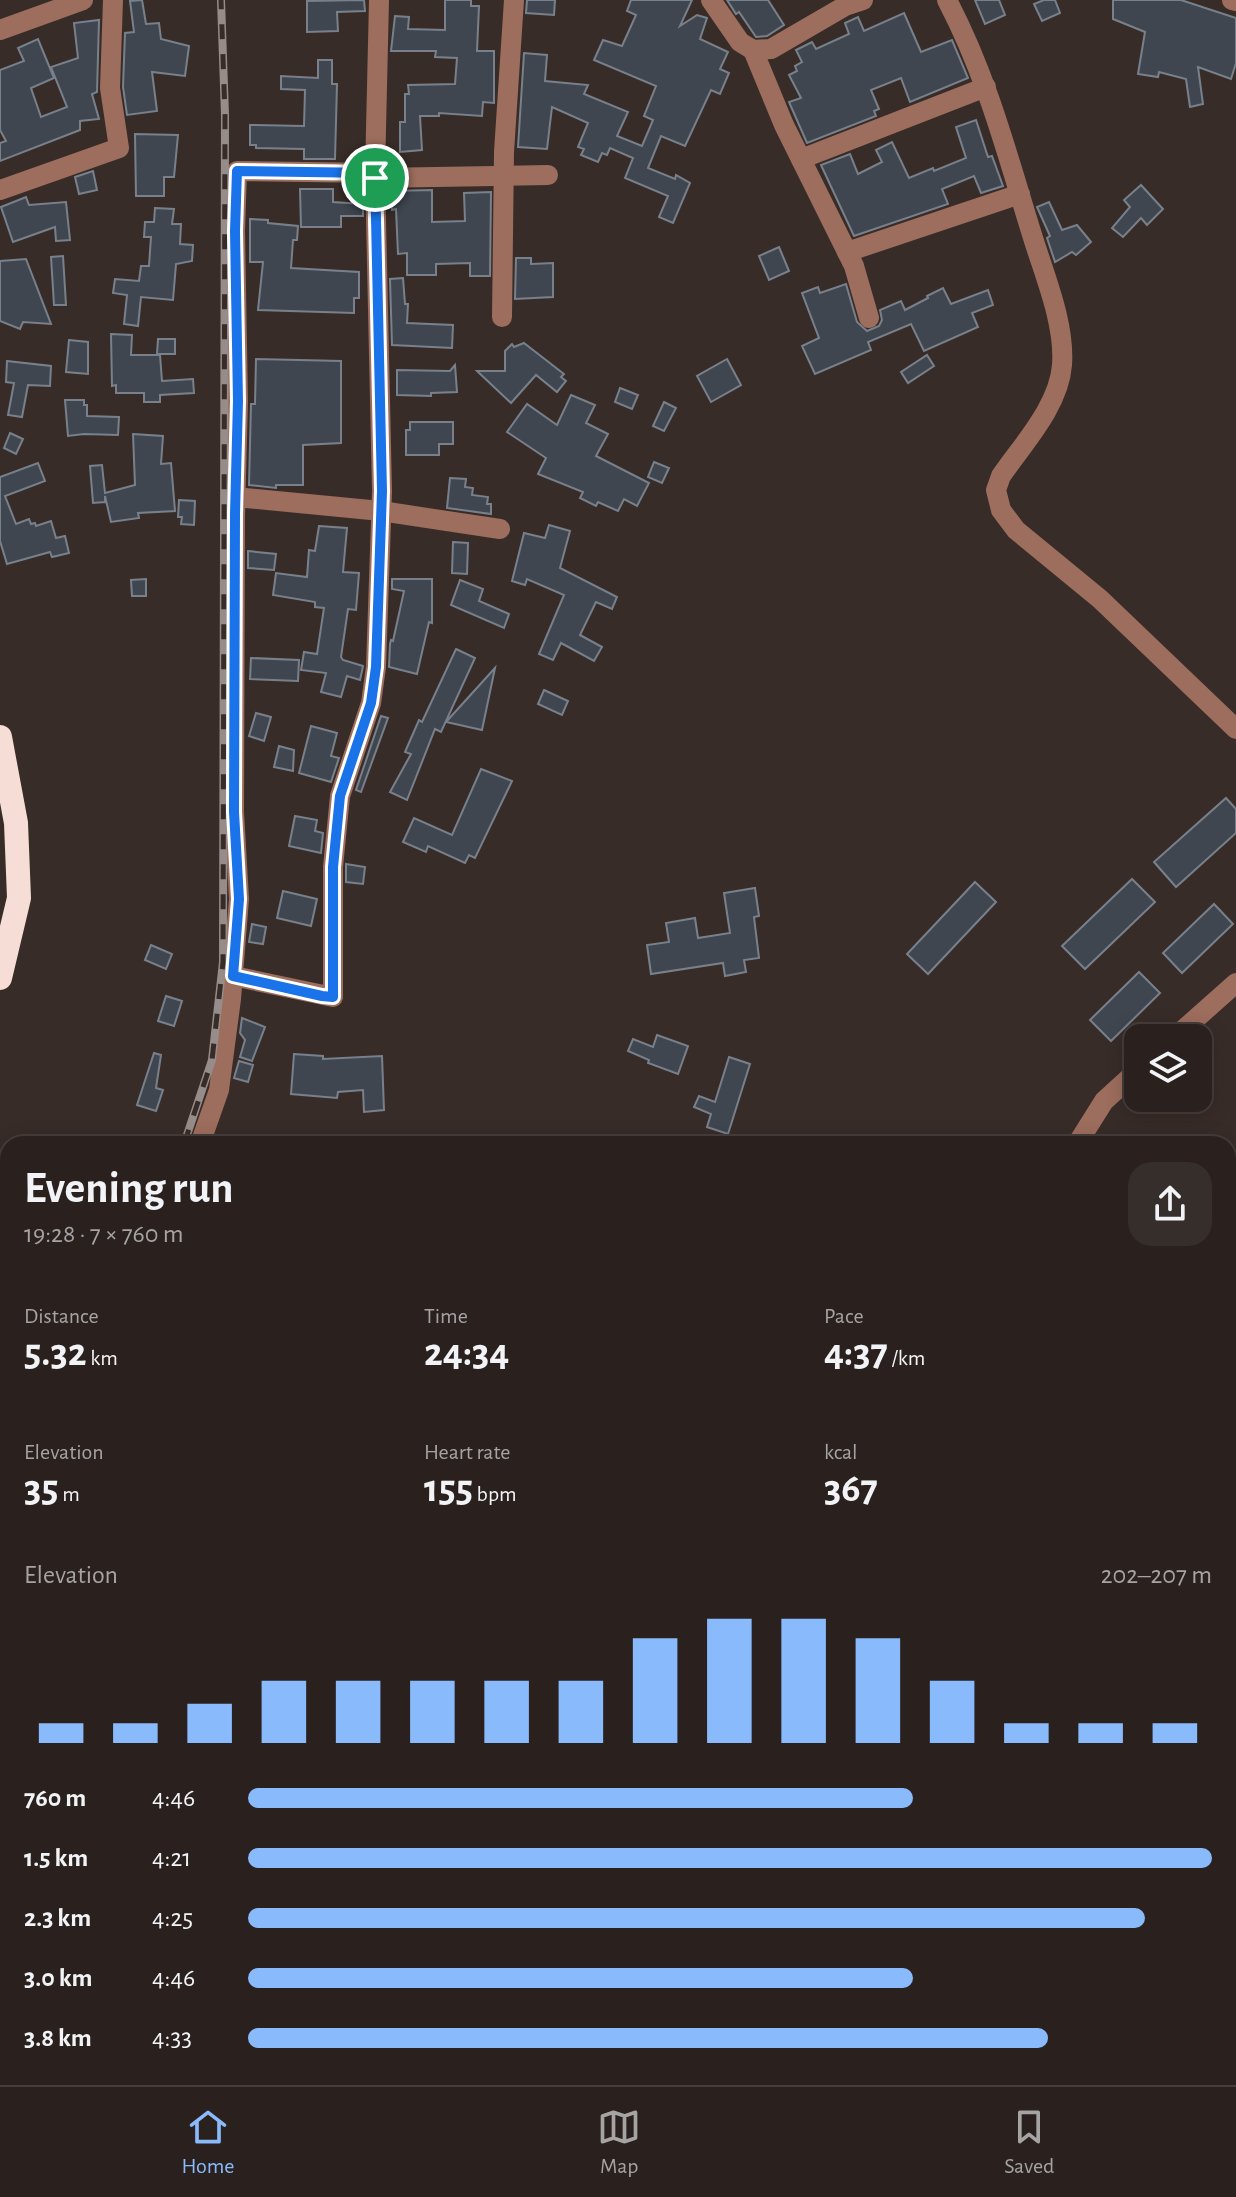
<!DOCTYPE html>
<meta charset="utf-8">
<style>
:root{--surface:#2a211e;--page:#362e2b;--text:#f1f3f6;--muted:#a5a3a4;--line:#463e3c;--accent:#89bafc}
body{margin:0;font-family:"Alegreya Sans",sans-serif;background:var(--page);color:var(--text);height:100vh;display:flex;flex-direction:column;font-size:30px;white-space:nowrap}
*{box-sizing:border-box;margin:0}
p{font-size:26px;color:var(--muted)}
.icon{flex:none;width:44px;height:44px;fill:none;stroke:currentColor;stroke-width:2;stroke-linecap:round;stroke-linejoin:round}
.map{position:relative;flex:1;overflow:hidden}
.panel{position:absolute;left:0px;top:1136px;width:1236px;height:950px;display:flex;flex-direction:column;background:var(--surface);border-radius:24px 24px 0 0;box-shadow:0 4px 20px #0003,0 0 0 2px var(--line)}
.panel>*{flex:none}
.buttons{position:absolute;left:1124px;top:1024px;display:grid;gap:16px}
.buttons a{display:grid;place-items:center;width:88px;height:88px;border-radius:16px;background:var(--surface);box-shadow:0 4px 20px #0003,0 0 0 2px var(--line);font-size:40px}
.pin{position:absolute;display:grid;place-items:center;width:68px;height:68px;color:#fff;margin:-34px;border:4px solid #fff;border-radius:50%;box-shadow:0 2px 8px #0007}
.round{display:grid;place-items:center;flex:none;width:84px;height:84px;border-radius:24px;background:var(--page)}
.overview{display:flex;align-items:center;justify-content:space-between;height:136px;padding:0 24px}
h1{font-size:44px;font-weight:600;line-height:60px}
.metrics{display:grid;grid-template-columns:repeat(3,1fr);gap:12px;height:136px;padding:8px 24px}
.metrics div{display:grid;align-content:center}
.metrics b{font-size:40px;font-weight:600}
.metrics small{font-size:22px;font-weight:400}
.metrics p{font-size:22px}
.chart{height:224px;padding:16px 24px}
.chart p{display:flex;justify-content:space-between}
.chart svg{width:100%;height:144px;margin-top:8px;stroke:var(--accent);stroke-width:6}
ul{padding:0 24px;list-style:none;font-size:26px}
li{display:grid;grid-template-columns:128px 96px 1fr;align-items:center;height:60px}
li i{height:20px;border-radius:10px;background:var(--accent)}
.menu{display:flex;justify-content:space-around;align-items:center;height:112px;border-top:2px solid var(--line);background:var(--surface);font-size:22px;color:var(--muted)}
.menu a{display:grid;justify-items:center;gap:4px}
.menu .active{color:var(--accent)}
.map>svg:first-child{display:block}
.building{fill:#3f464f;stroke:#78808b;stroke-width:2}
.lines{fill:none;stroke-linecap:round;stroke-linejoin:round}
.minor{stroke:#9d6d5d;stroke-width:20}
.highway{stroke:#f6ddd5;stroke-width:24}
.rail-casing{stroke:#968c89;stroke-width:8}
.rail{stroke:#382c28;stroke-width:5;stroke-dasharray:15;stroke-linecap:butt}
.route-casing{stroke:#fff;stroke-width:16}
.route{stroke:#1a73e8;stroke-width:10}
</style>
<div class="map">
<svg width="1236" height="2085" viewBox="0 0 1236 2085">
<rect width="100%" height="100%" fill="#382c28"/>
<!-- building -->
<g class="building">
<polygon points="142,0 146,24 159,23 161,39 189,46 185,76 152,72 157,111 127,115 123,87 125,33 134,32 130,1"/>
<polygon points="364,0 365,11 337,12 338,31 307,32 307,1"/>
<polygon points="445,0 471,0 471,6 479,6 477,51 494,51 494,103 483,102 482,116 439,113 439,116 420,116 422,150 400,152 400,122 405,122 405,94 409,94 408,85 455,84 457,58 435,57 436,51 391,51 395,16 409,17 408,29 445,30"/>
<polygon points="527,0 555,0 554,15 526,13"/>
<polygon points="631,0 692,0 680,26 697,15 707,18 700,39 728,52 720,69 729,73 720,94 711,90 685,146 661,136 648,168 675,179 676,175 690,183 673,223 659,217 668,196 625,178 633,158 610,148 607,155 602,153 598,162 581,155 584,149 578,147 588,123 552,107 547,149 518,147 524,53 547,55 545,81 588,85 584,94 628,112 617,136 642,146 653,120 644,116 656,86 594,60 603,40 622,46 636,15 627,11"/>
<polygon points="727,0 768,0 784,25 767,36 756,37 739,12 736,14"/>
<polygon points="975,0 999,0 1005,15 985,24"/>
<polygon points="1044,0 1055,0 1060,13 1042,21 1034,4"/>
<polygon points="1113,0 1181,0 1236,18 1236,63 1231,79 1198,67 1203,104 1190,107 1186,79 1159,72 1158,77 1138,74 1145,32 1113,19"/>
<polygon points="904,13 921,52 952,40 968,78 910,102 901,78 871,90 879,109 874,111 876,116 807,143 789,102 801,98 789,75 797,71 795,66 802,62 796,50 812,42 816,49 849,34 845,23 858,17 864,31"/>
<polygon points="99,20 97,92 92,94 99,119 80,121 80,130 0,161 0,143 6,141 0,130 0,70 24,61 18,48 38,39 54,78 31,88 41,117 67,107 51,67 78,58 74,23"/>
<polygon points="318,60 332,60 332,84 337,84 335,159 304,159 304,149 256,148 256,145 250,145 250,125 304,126 305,90 281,89 281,76 318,78"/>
<polygon points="976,120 988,157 992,156 1003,186 981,193 974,176 942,189 948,204 854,236 821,165 850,154 858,174 882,162 876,150 892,142 909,178 933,168 934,171 966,158 956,127"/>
<polygon points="135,134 178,135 174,177 164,177 164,196 136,196"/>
<polygon points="93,171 97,190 79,194 75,177"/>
<polygon points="1141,185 1163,209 1147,225 1141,218 1123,237 1112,228 1130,207 1124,200"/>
<polygon points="300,189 333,189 333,202 363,204 363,216 341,216 341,227 301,227"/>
<polygon points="432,190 432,222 465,221 464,193 491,192 490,276 470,276 470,263 436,264 436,275 407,275 407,253 398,254 396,209 392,210 391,191"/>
<polygon points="26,197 29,205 66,202 70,240 56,241 55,227 13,242 1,207"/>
<polygon points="1049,202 1062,230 1077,225 1091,242 1076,255 1072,252 1055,262 1047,238 1050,236 1037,207"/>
<polygon points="155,208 174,209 172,224 181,224 180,244 193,245 192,261 176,264 173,300 141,297 138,326 124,324 127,295 113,293 115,279 139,281 141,266 149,266 151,237 144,237 145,222 154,222"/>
<polygon points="250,219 268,220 268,223 298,226 297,240 293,240 291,268 359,272 359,298 354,298 354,313 258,310 263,262 250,262"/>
<polygon points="779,247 789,271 769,280 759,256"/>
<polygon points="63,256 66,305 54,305 51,257"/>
<polygon points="516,258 531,258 531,264 553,263 553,297 515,299"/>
<polygon points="26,259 51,324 23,322 20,329 0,321 0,261"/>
<polygon points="403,278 405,304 408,304 407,323 453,325 452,348 392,345 390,279"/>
<polygon points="846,284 857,322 867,331 879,326 882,320 880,310 901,301 905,310 928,298 927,296 943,288 951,304 988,290 993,305 972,313 978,327 924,351 911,324 868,342 871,350 815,374 802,346 819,338 802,293 818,287 820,293"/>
<polygon points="111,334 132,335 131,355 160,355 162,381 193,379 194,393 160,395 160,402 144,402 144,393 116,393 116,385 112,386"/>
<polygon points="158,339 175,339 175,354 157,354"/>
<polygon points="69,340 88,342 88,374 66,372"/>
<polygon points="524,343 564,374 561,377 566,381 557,392 536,375 511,403 477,371 505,371 505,351 512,344 514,347"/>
<polygon points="927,355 934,366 908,383 901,372"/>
<polygon points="256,359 341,361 341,443 303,445 303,485 276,485 276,488 249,485 251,404 255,404"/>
<polygon points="727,359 741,385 711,402 697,376"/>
<polygon points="7,361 51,366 50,386 28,385 22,417 8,415 14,383 6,382"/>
<polygon points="455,365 457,392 431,393 431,396 397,395 397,370 450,371"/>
<polygon points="620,388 638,395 632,409 615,402"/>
<polygon points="571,395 595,405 586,423 608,434 596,456 649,483 637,506 624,499 618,511 598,502 596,506 580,498 583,492 538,474 546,458 507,432 527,404 557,425"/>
<polygon points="65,400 84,400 84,405 87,405 87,416 119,417 118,435 84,434 68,436"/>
<polygon points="664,402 676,408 664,431 653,426"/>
<polygon points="410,422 453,422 453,444 439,444 439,455 406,455 406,430 410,430"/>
<polygon points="10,433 23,439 16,454 4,448"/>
<polygon points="133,434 163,436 161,464 171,463 175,511 138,513 139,518 111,522 105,496 105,502 93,503 90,466 102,465 105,493 135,485"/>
<polygon points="654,462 669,468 662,483 648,477"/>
<polygon points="38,463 45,481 5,496 16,524 29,519 31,524 35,523 36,526 51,521 56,538 65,536 69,553 52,557 50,552 7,564 0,541 0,477"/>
<polygon points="450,478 466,479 465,487 473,488 472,495 488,497 487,504 491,504 491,514 447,508"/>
<polygon points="179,500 195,501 194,525 181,524 182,517 178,517"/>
<polygon points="549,525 570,531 560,568 617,597 612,609 596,602 580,635 602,647 594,661 561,643 553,660 539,654 564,595 527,579 525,585 512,581 524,533 545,538"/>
<polygon points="319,526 347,528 343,572 359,573 356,610 348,609 341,657 343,660 363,666 362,671 360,680 347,676 341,697 321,692 326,673 301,670 304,652 317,654 324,608 315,607 315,602 273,595 276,573 307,577 309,550 315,551"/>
<polygon points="453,542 468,543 467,574 452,573"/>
<polygon points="248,551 276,554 274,570 248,568"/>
<polygon points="146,579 146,596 132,596 131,580"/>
<polygon points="392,579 432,579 432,623 429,622 417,674 389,667 390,644 391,640 393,641 404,591 392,589"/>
<polygon points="460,580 483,589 479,601 509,614 504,628 451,605"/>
<polygon points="456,649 475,658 441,732 435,729 407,800 390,792 411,754 405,752 419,720 422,722"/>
<polygon points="251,658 299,660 298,681 250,679"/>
<polygon points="495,668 482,730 446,722"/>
<polygon points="544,690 568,701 562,715 538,704"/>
<polygon points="256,713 271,717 264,741 249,736"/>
<polygon points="381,716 388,718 361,792 356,790"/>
<polygon points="311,726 337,733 331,756 339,758 331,782 299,773"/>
<polygon points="279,746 294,750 293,771 274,767"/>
<polygon points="481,769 512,781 475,858 469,855 465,863 428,846 426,852 403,842 414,818 452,835"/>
<polygon points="1226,798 1236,809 1236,833 1176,887 1154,862"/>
<polygon points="295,816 317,820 315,831 323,833 321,853 289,846"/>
<polygon points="346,864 365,867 363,884 346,882"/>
<polygon points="1132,879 1155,902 1085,969 1062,946"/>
<polygon points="975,882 996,902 928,974 907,954"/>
<polygon points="755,888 759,916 754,917 759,958 744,960 746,972 725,976 723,963 651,974 647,945 669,942 666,923 695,918 698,938 730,933 724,893"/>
<polygon points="283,891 317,899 311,926 277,918"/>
<polygon points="1214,904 1233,924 1182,973 1163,953"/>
<polygon points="252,924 266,927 263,944 249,942"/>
<polygon points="151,945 172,954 166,969 145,960"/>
<polygon points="1139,972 1160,993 1111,1041 1090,1020"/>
<polygon points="166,996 182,1001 174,1026 158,1021"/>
<polygon points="242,1018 265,1027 252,1061 240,1057 245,1040 240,1033"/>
<polygon points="657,1035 688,1046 678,1074 648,1063 649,1060 628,1051 633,1039 653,1047"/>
<polygon points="154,1053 161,1055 156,1088 163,1090 156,1111 137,1105"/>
<polygon points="294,1054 323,1056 323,1059 382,1056 384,1110 364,1112 363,1090 338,1092 337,1098 291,1094"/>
<polygon points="729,1057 750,1064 728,1134 707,1127 711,1114 694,1107 699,1096 715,1102"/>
<polygon points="239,1061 253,1065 248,1082 234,1078"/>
</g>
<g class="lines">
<!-- minor -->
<g class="minor">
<polyline points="711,0 740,42 753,50 771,49 845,6 863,0"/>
<path d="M 947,0 C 988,78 1008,158 1034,241 C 1046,279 1065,325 1062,365 C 1059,406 1023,444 1001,476 L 996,490 L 1001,510 L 1016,530 L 1100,599 L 1236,729"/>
<polyline points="1232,0 1236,1"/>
<polyline points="0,30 83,0"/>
<polyline points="753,50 784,125 854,266 869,318"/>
<polyline points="801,159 986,87"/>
<polyline points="375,178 548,175"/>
<polyline points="0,190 119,148 110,88 113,0"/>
<polyline points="847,252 1020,194"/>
<polyline points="502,317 504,152 514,0"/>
<polyline points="235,497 381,511 500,529"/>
<polyline points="233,976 333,997 333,867 340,796 371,703 376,667 382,491 375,173"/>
<polyline points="1174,1038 1236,983"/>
<polyline points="200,1144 219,1090 231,999 239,899 234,812 235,514 238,401 235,231 237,171 375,173 379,0"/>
<polyline points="1077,1144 1104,1101 1138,1070"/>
<polyline points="1228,1270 1236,1262"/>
<polyline points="891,2078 895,2085"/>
</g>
<!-- highway -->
<polyline class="highway" points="0,737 16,823 19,898 0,978"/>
<defs>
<g id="rail">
<polyline points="184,1144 212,1060 223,962 225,115 221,0"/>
<polyline points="0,1630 8,1609"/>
</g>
</defs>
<!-- rail casing -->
<use href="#rail" class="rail-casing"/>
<!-- rail -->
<use href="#rail" class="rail"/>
</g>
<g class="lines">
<defs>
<polygon id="route" points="237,171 375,173 382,491 376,667 371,703 340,796 333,867 333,997 322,996 233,976 239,899 234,812 235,514 238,401 235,231"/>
</defs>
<!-- route casing -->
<use href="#route" class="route-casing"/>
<!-- route -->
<use href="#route" class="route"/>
</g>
</svg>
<div class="buttons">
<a><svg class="icon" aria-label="layers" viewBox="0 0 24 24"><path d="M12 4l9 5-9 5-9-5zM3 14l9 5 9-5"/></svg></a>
</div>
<div class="pin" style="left:375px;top:178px;background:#1e9e55"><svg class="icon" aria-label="arrive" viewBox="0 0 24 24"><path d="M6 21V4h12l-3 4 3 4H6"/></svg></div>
<section class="panel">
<div class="overview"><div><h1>Evening run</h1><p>19:28 · 7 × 760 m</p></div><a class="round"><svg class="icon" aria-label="share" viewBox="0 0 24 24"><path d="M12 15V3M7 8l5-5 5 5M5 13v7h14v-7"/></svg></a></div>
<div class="metrics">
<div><p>Distance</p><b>5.32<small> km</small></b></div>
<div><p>Time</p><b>24:34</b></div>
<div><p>Pace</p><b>4:37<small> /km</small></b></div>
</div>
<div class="metrics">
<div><p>Elevation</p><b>35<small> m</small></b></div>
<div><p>Heart rate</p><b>155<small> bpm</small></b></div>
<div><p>kcal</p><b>367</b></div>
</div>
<div class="chart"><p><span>Elevation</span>202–207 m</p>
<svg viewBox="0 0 160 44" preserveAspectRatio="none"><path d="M5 44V38M15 44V38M25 44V32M35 44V25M45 44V25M55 44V25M65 44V25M75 44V25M85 44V12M95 44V6M105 44V6M115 44V12M125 44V25M135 44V38M145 44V38M155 44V38"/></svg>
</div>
<ul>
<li><b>760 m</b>4:46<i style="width:69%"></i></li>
<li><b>1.5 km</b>4:21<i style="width:100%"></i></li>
<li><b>2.3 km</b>4:25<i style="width:93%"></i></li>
<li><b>3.0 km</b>4:46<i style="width:69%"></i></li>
<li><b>3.8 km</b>4:33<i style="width:83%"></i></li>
</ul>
</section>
</div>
<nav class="menu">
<a class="active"><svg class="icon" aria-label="home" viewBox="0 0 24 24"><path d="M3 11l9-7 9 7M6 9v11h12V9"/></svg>Home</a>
<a><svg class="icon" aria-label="map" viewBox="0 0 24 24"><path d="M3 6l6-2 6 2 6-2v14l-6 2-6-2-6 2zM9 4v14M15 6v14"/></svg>Map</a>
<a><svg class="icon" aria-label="saved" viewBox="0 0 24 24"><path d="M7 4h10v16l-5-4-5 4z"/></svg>Saved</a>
</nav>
